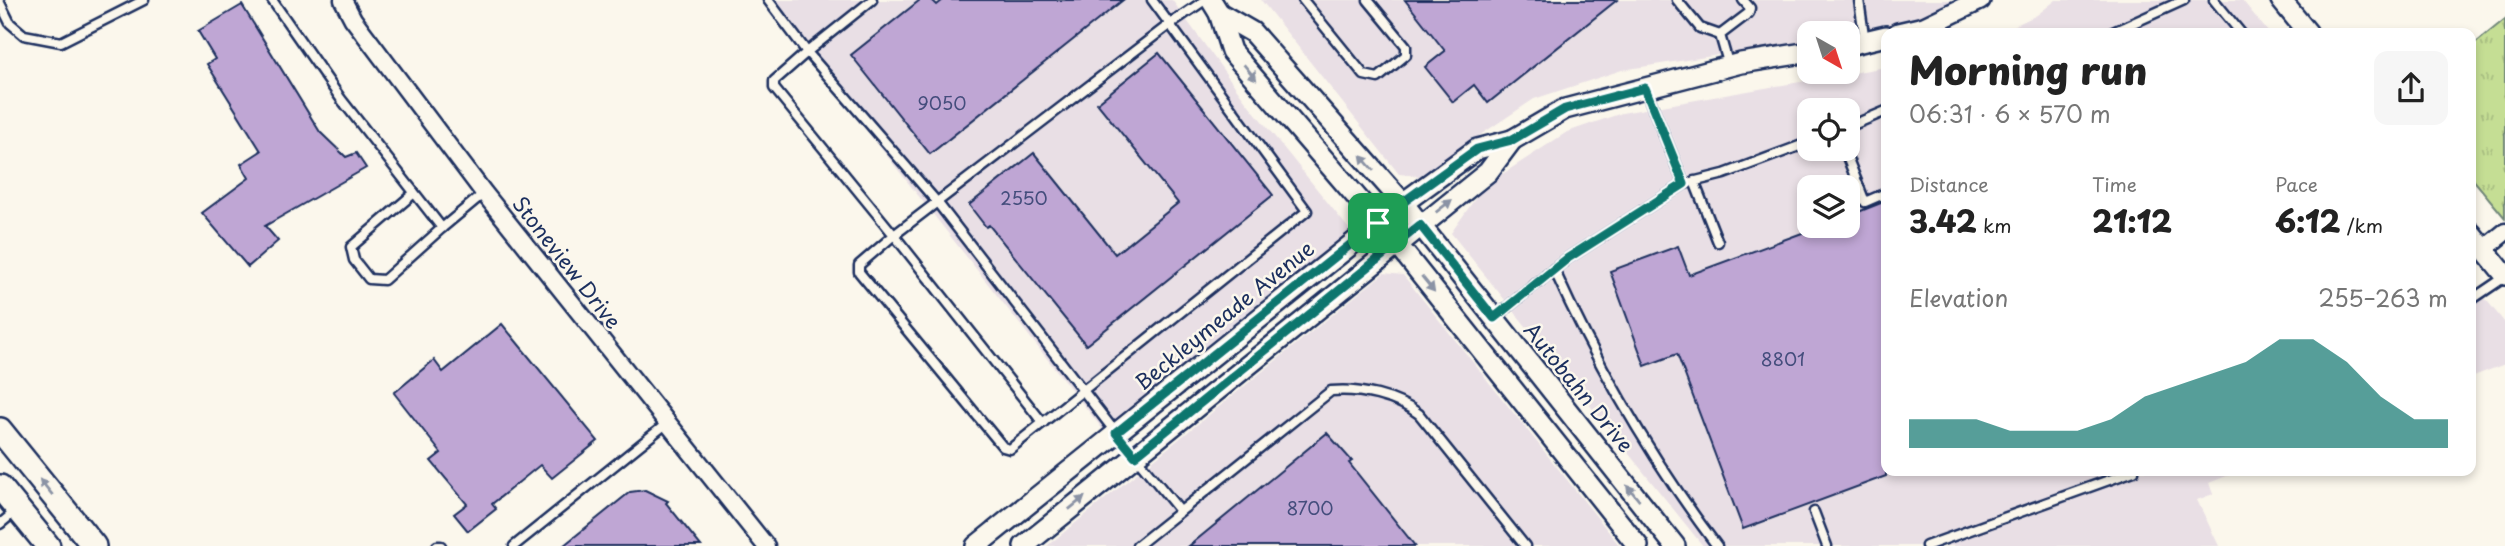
<!DOCTYPE html>
<meta charset="utf-8">
<style>
:root{--surface:#fff;--page:#f6f6f6;--text:#222;--muted:#767676;--accent:#0f766e}
body{margin:0;font-family:"Playpen Sans",sans-serif;background:var(--page);color:var(--text);height:100vh;display:flex;flex-direction:column;font-size:26px;white-space:nowrap}
*{box-sizing:border-box;margin:0}
p{font-size:23px;color:var(--muted)}
.icon{flex:none;width:38px;height:38px;fill:none;stroke:currentColor;stroke-width:2;stroke-linecap:round;stroke-linejoin:round}
.map{position:relative;flex:1;overflow:hidden}
.drawer{position:absolute;left:1881px;top:28px;width:595px;height:448px;display:flex;flex-direction:column;background:var(--surface);border-radius:14px;box-shadow:0 4px 10px #0003}
.drawer>*{flex:none}
.needle{width:46px;rotate:141deg}
.buttons{position:absolute;left:1797px;top:21px;display:grid;gap:14px}
.buttons a{display:grid;place-items:center;width:63px;height:63px;border-radius:14px;background:var(--surface);box-shadow:0 4px 10px #0003;font-size:35px}
.pin{position:absolute;display:grid;place-items:center;width:60px;height:60px;color:#fff;margin:-30px;border-radius:14px;box-shadow:0 4px 10px #0006}
.round{display:grid;place-items:center;flex:none;width:74px;height:74px;border-radius:14px;background:var(--page)}
.head{display:flex;align-items:center;justify-content:space-between;height:119px;padding:0 28px}
h1{font-size:38px;font-weight:800;line-height:52px}
.stats{display:grid;grid-template-columns:repeat(3,1fr);gap:10px;height:119px;padding:7px 28px}
.stats div{display:grid;align-content:center}
.stats b{font-size:30px;font-weight:800}
.stats small{font-size:19px;font-weight:400}
.stats p{font-size:19px}
.chart{height:196px;padding:14px 28px}
.chart p{display:flex;justify-content:space-between}
.chart svg{width:100%;height:126px;margin-top:7px;fill:var(--accent);opacity:.7}
.map>svg:first-child{display:block}
.built{fill:#e9dfe5;fill-rule:evenodd}
.grass{fill:url(#grass-tufts);stroke:#708679;stroke-width:2}
.building{fill:#bfa6d4;stroke:#1b2f5e;stroke-width:2}
.lines{fill:none;stroke-linecap:round;stroke-linejoin:round}
.service-casing{stroke:#1b2f5e;stroke-width:13}
.minor-casing{stroke:#1b2f5e;stroke-width:21}
.tertiary-casing{stroke:#1b2f5e;stroke-width:24}
.secondary-casing{stroke:#1b2f5e;stroke-width:28}
.service{stroke:#fbf7ec;stroke-width:8}
.minor{stroke:#fbf7ec;stroke-width:16}
.tertiary{stroke:#fbf7ec;stroke-width:19}
.secondary{stroke:#fbf7ec;stroke-width:23}
.oneway{fill:#8b93a5}
.route-casing{stroke:#fff;stroke-width:14}
.route{stroke:#0f766e;stroke-width:9}
.labels{text-anchor:middle;stroke-width:5;stroke-linejoin:round;paint-order:stroke}
.number-label{font-size:18px;fill:#444d7c}
.street-label{font-size:21px;fill:#1b2f5e;stroke:#fbf7ec}
</style>
<div class="map">
<svg width="2505" height="546" viewBox="0 0 2505 546">
<defs>
<pattern id="grass-tufts" width="24" height="20" patternUnits="userSpaceOnUse" patternTransform="scale(1.75)"><rect width="24" height="20" fill="#c5de94"/><path d="M3 7l-1-3M5 7V3M7 7l1-3M15 17l-1-3M17 17v-4M19 17l1-3" fill="none" stroke="#a9bf82"/></pattern>
</defs>
<rect width="100%" height="100%" fill="#fbf7ec"/>
<filter id="ink" filterUnits="userSpaceOnUse"><feTurbulence type="fractalNoise" baseFrequency=".0143" numOctaves="2"/><feDisplacementMap in="SourceGraphic" scale="14" xChannelSelector="R" yChannelSelector="G"/><feConvolveMatrix kernelMatrix="1 2 1 2 8 2 1 2 1" color-interpolation-filters="sRGB"/></filter>
<g filter="url(#ink)">
<!-- built -->
<g class="built">
<polygon points="764,0 1172,0 1245,100 1349,229 1344,248 1108,436"/>
<polygon points="1261,0 1983,0 1935,20 1848,35 1810,33 1809,41 1622,70 1534,99 1419,176 1399,174"/>
<polygon points="2056,0 2242,0 2269,33 1999,33 2037,15"/>
<path d="M 1886,67 L 1886,471 L 2239,471 L 2209,483 L 2213,494 L 2197,500 L 2219,546 L 1703,546 L 1451,233 L 1484,186 L 1567,132 L 1622,113 ZM 1810,110 L 1848,110 L 1848,149 L 1810,149 ZM 1810,187 L 1848,187 L 1848,226 L 1810,226 Z"/>
<polygon points="1384,273 1403,275 1620,546 1047,546"/>
<polygon points="2471,281 2505,323 2505,364 2471,377"/>
</g>
<!-- grass -->
<polygon class="grass" points="2505,19 2505,218 2471,177 2471,47"/>
<!-- building -->
<g class="building">
<polygon points="920,0 932,0 937,5 943,0 1123,0 930,154 851,55"/>
<polygon points="1405,0 1617,0 1488,103 1474,85 1453,102 1425,67 1445,51"/>
<polygon points="242,5 320,132 346,157 356,153 366,168 265,226 278,241 248,267 202,213 249,178 241,164 261,151 207,64 215,59 198,31"/>
<polygon points="1159,53 1273,195 1086,345 989,225 986,227 969,205 1034,153 1115,254 1178,203 1097,103"/>
<polygon points="1886,201 1886,476 1743,529 1677,354 1645,366 1610,271 1678,246 1689,275 1821,226 1848,226 1848,216"/>
<polygon points="502,324 598,441 552,478 540,465 492,504 496,509 468,531 454,514 467,504 431,461 441,453 394,393 434,360 443,372"/>
<polygon points="1327,433 1352,461 1349,463 1415,546 1189,546"/>
<polygon points="645,490 668,501 666,503 701,546 563,546 630,492"/>
</g>
<g class="lines">
<defs>
<g id="service">
<polyline points="272,0 341,99 442,228 484,193"/>
<polyline points="768,0 807,52 774,81 774,88 894,235 859,265 859,272 1003,447 1010,449 1307,211 1152,0"/>
<polyline points="872,0 807,52 937,202 1116,433"/>
<polyline points="1303,0 1364,75 1378,78 1406,55 1406,46 1368,0"/>
<polyline points="1677,0 1700,28 1720,35"/>
<polyline points="1859,0 1865,42"/>
<polyline points="2214,0 2241,33"/>
<polyline points="0,3 10,23 24,35 61,42 144,0"/>
<polyline points="2111,33 2184,0"/>
<polyline points="1729,66 1720,35 1749,13 1750,8 1743,0"/>
<polyline points="1848,127 1886,111"/>
<polyline points="1844,149 1865,202 1886,193"/>
<polyline points="1694,181 1718,242"/>
<polyline points="1684,184 1724,174 1810,142"/>
<polyline points="413,194 351,247 354,260 369,279 384,280 442,228"/>
<path d="M 1554,269 C 1598,367 1652,460 1717,546"/>
<polyline points="2471,300 2505,277"/>
<polyline points="1494,318 1568,258 1684,184 1645,88"/>
<polyline points="1043,423 894,235 1170,24 1205,0"/>
<polyline points="1135,456 1180,511"/>
<polyline points="1814,512 1827,546"/>
<polyline points="0,524 17,510"/>
<polyline points="437,546 441,546"/>
<polyline points="514,546 666,424"/>
<path d="M 1137,546 L 1331,391 C 1359,388 1397,397 1419,414 L 1525,546"/>
<polyline points="1926,546 2134,471"/>
</g>
<g id="minor">
<polyline points="343,0 353,19 484,193 766,546"/>
<polyline points="2484,249 2505,232"/>
</g>
<g id="tertiary">
<polyline points="1211,0 1219,13 1231,51 1397,244 1638,546"/>
<polyline points="2281,0 2308,33"/>
<polyline points="1219,13 1252,32 1403,203 1675,546"/>
<polyline points="1898,33 1924,27 1980,0"/>
<polyline points="1848,45 1886,36"/>
<polyline points="2471,233 2505,275"/>
<polyline points="976,546 1403,203 1477,149 1512,140 1565,109 1741,63 1810,52"/>
<polyline points="1024,546 1488,172 1512,140"/>
</g>
<g id="secondary">
<polyline points="0,430 94,546"/>
<polyline points="0,487 48,546"/>
</g>
</defs>
<!-- service casing -->
<use href="#service" class="service-casing"/>
<!-- minor casing -->
<use href="#minor" class="minor-casing"/>
<!-- tertiary casing -->
<use href="#tertiary" class="tertiary-casing"/>
<!-- secondary casing -->
<use href="#secondary" class="secondary-casing"/>
<!-- service -->
<use href="#service" class="service"/>
<!-- minor -->
<use href="#minor" class="minor"/>
<!-- tertiary -->
<use href="#tertiary" class="tertiary"/>
<!-- secondary -->
<use href="#secondary" class="secondary"/>
</g>
<!-- one-way arrows -->
<defs><path id="oneway-solid" d="M-6-.8H1V-3.2L6.5 0L1 3.2V.8H-6Z" transform="scale(1.75)"/></defs>
<g class="oneway">
<use href="#oneway-solid" transform="translate(1250 72) rotate(50)"/>
<use href="#oneway-solid" transform="translate(1367 163) rotate(-131)"/>
<use href="#oneway-solid" transform="translate(1444 206) rotate(-38)"/>
<use href="#oneway-solid" transform="translate(1428 284) rotate(51)"/>
<use href="#oneway-solid" transform="translate(46 487) rotate(-129)"/>
<use href="#oneway-solid" transform="translate(1633 493) rotate(-129)"/>
<use href="#oneway-solid" transform="translate(1077 503) rotate(-39)"/>
</g>
</g>
<g class="lines" filter="url(#ink)">
<defs>
<polygon id="route" points="1645,88 1684,184 1568,258 1494,318 1420,225 1135,456 1116,433 1402,203 1477,149 1512,140 1565,109"/>
</defs>
<!-- route casing -->
<use href="#route" class="route-casing"/>
<!-- route -->
<use href="#route" class="route"/>
</g>
<g class="labels">
<!-- number labels -->
<g class="number-label">
<text x="942" y="110">9050</text>
<text x="1024" y="205">2550</text>
<text x="1783" y="366">8801</text>
<text x="1310" y="515">8700</text>
</g>
<!-- street labels -->
<g class="street-label">
<text transform="translate(566 263) rotate(52)" y="7">Stoneview Drive</text>
<text transform="translate(1225 316) rotate(-39)" y="7">Beckleymeade Avenue</text>
<text transform="translate(1578 388) rotate(51)" y="7">Autobahn Drive</text>
</g>
</g>
</svg>
<div class="buttons">
<a><svg class="needle" viewBox="-14 -14 28 28"><path d="M0-13l5 13h-10z" fill="#e53935"/><path d="M0 13l5-13h-10z" fill="#767676"/></svg></a>
<a><svg class="icon" aria-label="locate" viewBox="0 0 24 24"><circle cx="12" cy="12" r="6"/><path d="M12 2v4M12 18v4M2 12h4M18 12h4"/></svg></a>
<a><svg class="icon" aria-label="layers" viewBox="0 0 24 24"><path d="M12 4l9 5-9 5-9-5zM3 14l9 5 9-5"/></svg></a>
</div>
<div class="pin" style="left:1378px;top:223px;background:#1e9e55"><svg class="icon" aria-label="arrive" viewBox="0 0 24 24"><path d="M6 21V4h12l-3 4 3 4H6"/></svg></div>
<section class="drawer">
<div class="head"><div><h1>Morning run</h1><p>06:31 · 6 × 570 m</p></div><a class="round"><svg class="icon" aria-label="share" viewBox="0 0 24 24"><path d="M12 15V3M7 8l5-5 5 5M5 13v7h14v-7"/></svg></a></div>
<div class="stats">
<div><p>Distance</p><b>3.42<small> km</small></b></div>
<div><p>Time</p><b>21:12</b></div>
<div><p>Pace</p><b>6:12<small> /km</small></b></div>
</div>
<div class="chart"><p><span>Elevation</span>255–263 m</p>
<svg viewBox="0 0 160 44" preserveAspectRatio="none"><path d="M0 44V34L10 34L20 34L30 38L40 38L50 38L60 34L70 26L80 22L90 18L100 14L110 6L120 6L130 14L140 26L150 34L160 34V44z"/></svg>
</div>
</section>
</div>
